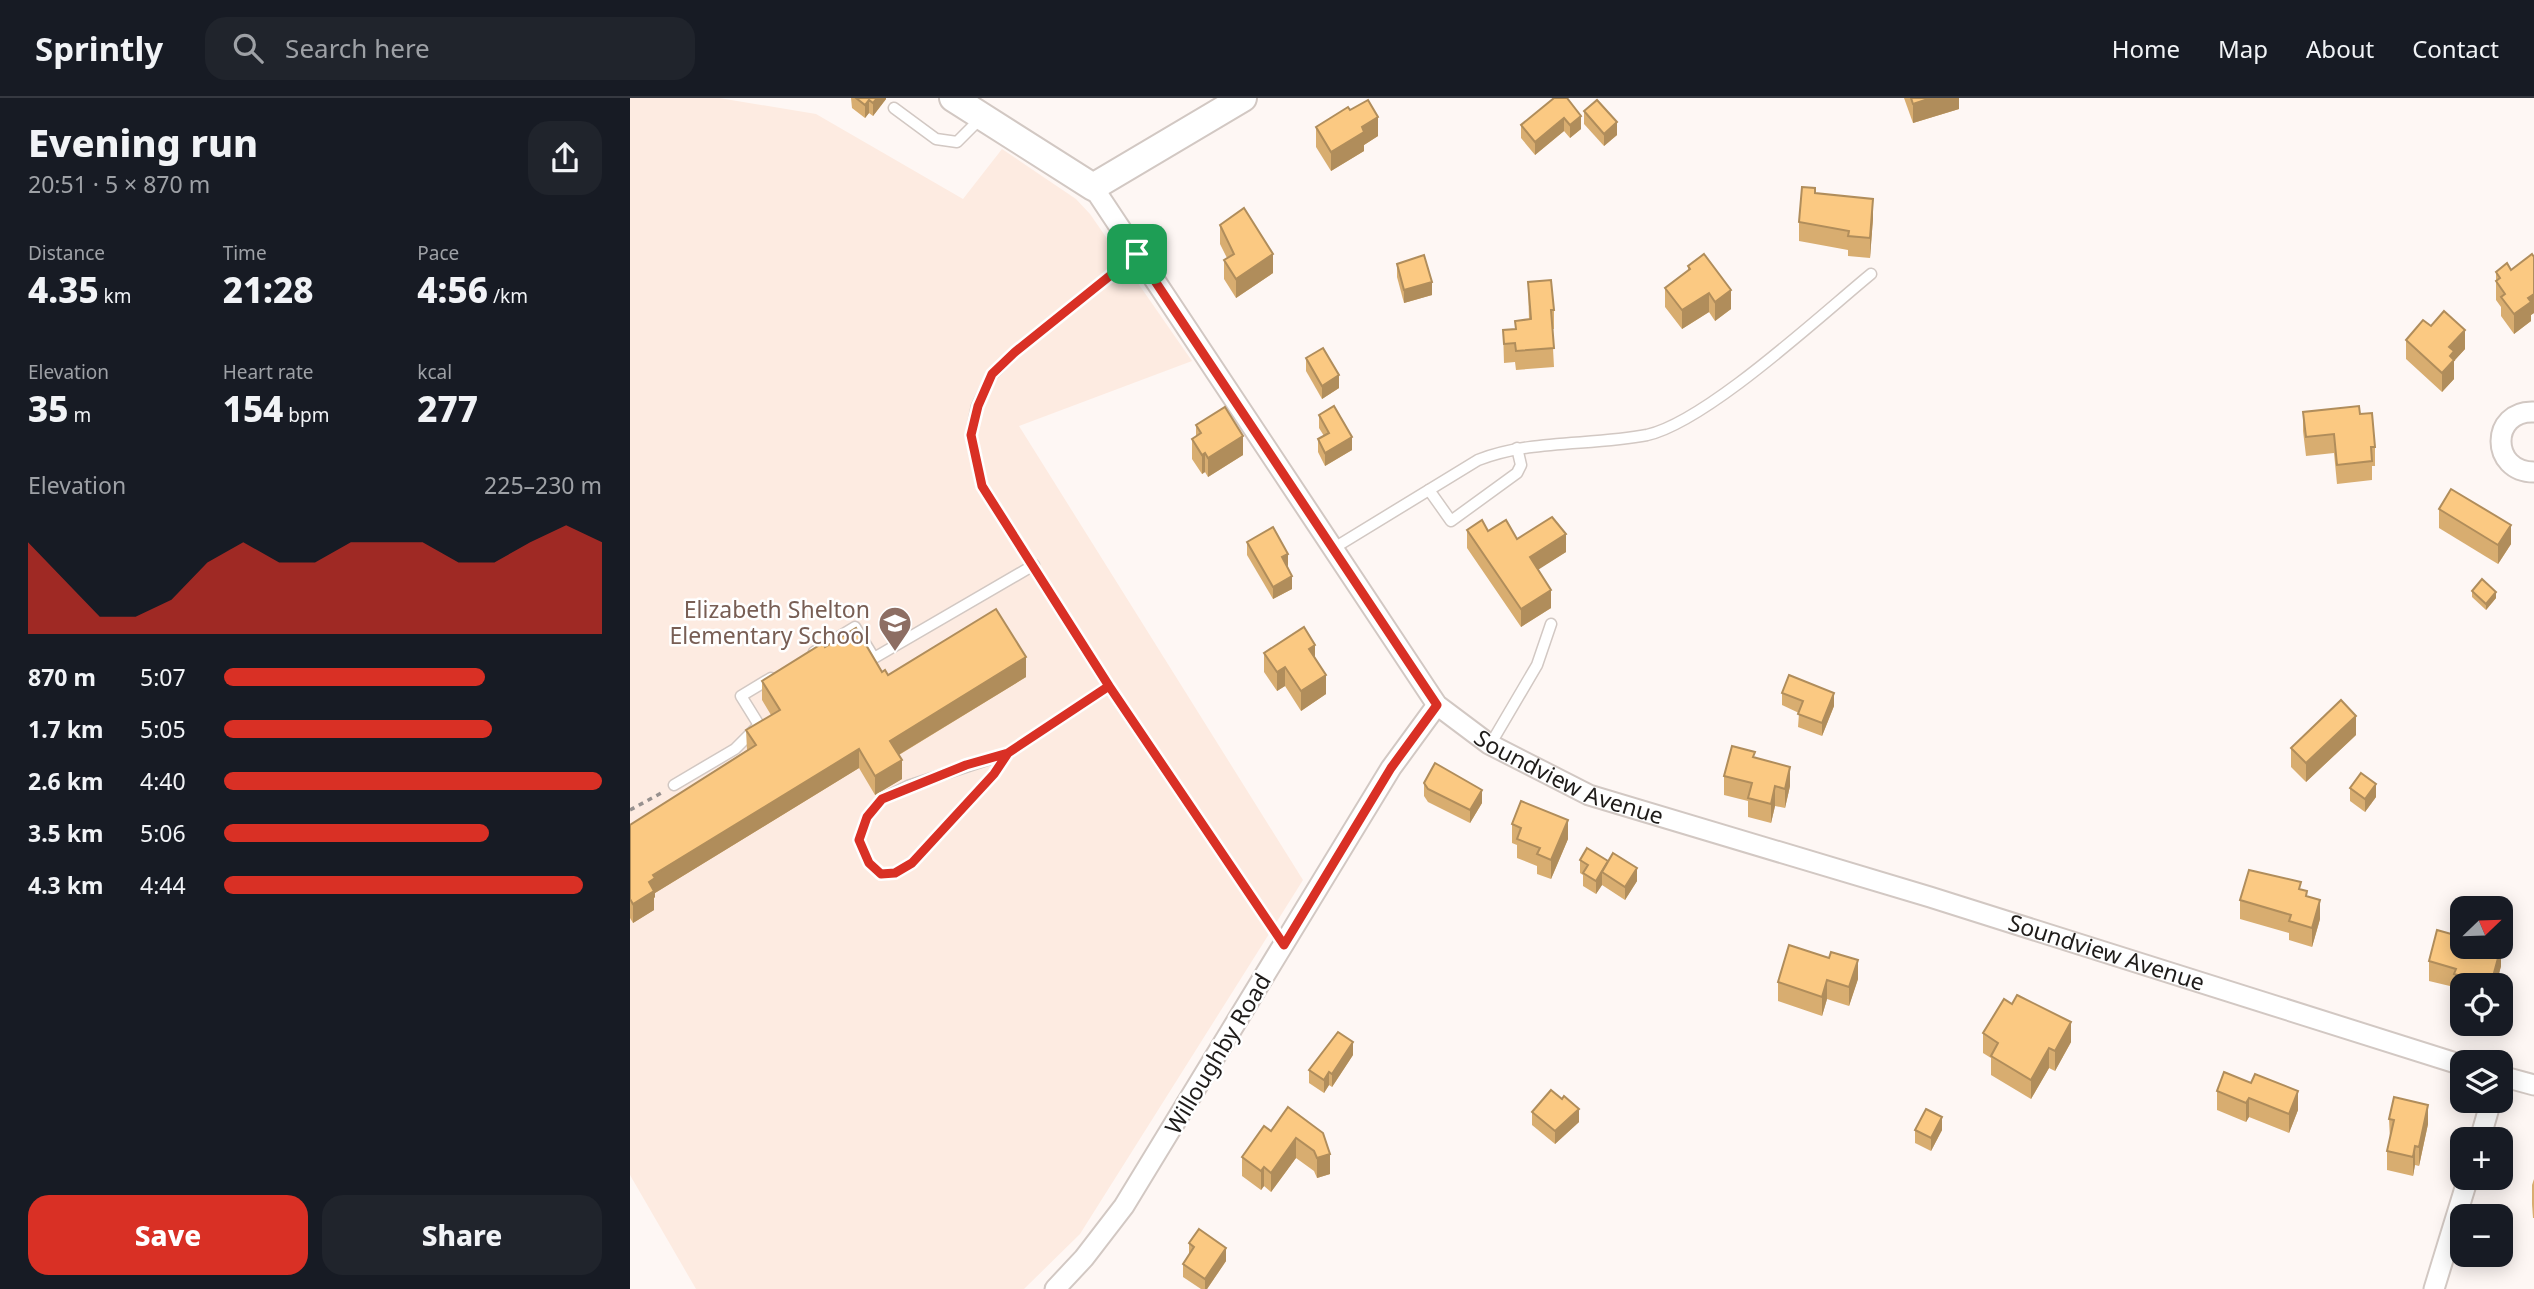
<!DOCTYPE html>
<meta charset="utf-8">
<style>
:root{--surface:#171b24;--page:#20242c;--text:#f1f3f6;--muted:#9ea1a6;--line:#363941;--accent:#d93025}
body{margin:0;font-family:"Noto Sans",sans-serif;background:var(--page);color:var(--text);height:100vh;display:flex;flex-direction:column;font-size:26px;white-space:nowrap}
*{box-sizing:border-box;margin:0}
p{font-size:23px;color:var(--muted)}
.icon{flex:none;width:38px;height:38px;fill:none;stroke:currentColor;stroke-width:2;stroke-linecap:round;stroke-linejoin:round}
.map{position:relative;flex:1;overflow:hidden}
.details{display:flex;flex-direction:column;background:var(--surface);width:630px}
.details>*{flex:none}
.needle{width:46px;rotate:67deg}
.fabs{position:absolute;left:1820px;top:798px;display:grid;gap:14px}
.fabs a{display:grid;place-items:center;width:63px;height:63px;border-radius:14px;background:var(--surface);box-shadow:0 4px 18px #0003;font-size:35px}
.pin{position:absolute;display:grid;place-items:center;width:60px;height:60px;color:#fff;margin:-30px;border-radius:14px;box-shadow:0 4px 10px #0006}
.round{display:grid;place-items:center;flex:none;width:74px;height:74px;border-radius:21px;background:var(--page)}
.overview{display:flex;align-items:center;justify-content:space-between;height:119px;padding:0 28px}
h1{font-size:38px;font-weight:800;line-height:52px}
.metrics{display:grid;grid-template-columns:repeat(3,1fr);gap:10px;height:119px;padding:7px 28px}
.metrics div{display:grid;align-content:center}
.metrics b{font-size:35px;font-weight:800}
.metrics small{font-size:19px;font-weight:400}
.metrics p{font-size:19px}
.chart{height:196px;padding:14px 28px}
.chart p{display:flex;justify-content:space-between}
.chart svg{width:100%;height:126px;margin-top:7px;fill:var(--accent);opacity:.7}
.button{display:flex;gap:14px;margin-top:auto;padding:14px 28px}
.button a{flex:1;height:80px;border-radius:21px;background:var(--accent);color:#fff;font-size:28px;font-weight:800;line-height:80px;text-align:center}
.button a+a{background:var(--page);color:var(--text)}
ul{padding:0 28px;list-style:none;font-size:23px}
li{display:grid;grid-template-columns:112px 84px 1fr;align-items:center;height:52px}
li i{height:18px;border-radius:9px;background:var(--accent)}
header{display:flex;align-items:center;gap:42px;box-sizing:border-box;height:98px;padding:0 35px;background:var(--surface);border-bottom:2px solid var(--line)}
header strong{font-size:33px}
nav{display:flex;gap:38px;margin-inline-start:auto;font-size:24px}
.search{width:490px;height:63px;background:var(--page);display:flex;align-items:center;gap:18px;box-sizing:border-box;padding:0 24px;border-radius:21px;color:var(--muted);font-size:26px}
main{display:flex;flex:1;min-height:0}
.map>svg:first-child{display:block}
.built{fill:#fdebe1}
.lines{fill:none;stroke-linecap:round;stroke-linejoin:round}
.lane-casing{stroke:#d2c8c3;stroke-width:13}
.street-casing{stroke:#d2c8c3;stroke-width:23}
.secondary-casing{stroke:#d2c8c3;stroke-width:30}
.path{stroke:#97918f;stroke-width:3.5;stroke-dasharray:5 5;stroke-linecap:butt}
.lane{stroke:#fff;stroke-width:10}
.street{stroke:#fff;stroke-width:19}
.secondary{stroke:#fff;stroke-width:26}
.wall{fill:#d8ad70}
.shaded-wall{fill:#b08d5b}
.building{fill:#fbc982;stroke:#b08d5b;stroke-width:2}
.route-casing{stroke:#fff;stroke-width:14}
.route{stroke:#d93025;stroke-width:9}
.labels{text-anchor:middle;stroke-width:5;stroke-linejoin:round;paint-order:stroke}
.education-label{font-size:23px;fill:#785e54;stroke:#fff;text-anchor:end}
.street-label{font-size:23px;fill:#1f1c1a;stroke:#fff}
</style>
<header>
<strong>Sprintly</strong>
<div class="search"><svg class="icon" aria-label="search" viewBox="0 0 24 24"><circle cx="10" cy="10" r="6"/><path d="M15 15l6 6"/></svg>Search here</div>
<nav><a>Home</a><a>Map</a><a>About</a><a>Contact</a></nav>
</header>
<main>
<section class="details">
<div class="overview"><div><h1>Evening run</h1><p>20:51 · 5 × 870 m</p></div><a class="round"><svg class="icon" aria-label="share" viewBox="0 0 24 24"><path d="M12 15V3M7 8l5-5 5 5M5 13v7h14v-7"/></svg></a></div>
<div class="metrics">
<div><p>Distance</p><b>4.35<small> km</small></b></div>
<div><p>Time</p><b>21:28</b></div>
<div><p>Pace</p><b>4:56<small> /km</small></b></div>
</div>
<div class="metrics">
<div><p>Elevation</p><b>35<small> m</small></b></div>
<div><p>Heart rate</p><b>154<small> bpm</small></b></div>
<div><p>kcal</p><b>277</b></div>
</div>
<div class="chart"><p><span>Elevation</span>225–230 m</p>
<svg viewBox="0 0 160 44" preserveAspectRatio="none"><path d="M0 44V12L10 25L20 38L30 38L40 32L50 19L60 12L70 19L80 19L90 12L100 12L110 12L120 19L130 19L140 12L150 6L160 12V44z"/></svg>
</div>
<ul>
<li><b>870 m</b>5:07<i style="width:69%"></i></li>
<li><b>1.7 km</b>5:05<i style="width:71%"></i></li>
<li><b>2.6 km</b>4:40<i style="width:100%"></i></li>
<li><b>3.5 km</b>5:06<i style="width:70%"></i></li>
<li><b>4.3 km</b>4:44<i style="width:95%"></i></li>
</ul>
<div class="button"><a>Save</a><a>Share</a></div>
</section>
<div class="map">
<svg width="1904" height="1191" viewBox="0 0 1904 1191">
<rect width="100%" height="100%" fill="#fef7f4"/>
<!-- built -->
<polygon class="built" points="0,0 89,0 186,16 333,101 372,51 446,101 460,116 562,263 389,328 673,782 450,1136 394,1191 66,1191 0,1077"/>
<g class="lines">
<defs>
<g id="lane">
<polyline points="264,10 306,41 327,44 352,19"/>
<polyline points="507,156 385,254 362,277 347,308 341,337 352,388 480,590 654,847"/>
<polyline points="799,392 821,423 887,375 891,367 887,350"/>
<path d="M 704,450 L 848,362 C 902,341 961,348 1017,337 C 1076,324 1191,217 1241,176"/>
<polyline points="184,554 225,529 244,560 404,467"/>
<polyline points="860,647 907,567 921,526"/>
<polyline points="378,655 364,676 282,765 265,775 251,776 239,765 229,742 237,719 252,701 278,688 378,655 479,588"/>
<polyline points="44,687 105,651 129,627 111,598 141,580"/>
</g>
<g id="street">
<path id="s1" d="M 463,89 L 807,607 L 859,646 L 959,697 L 1300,799 L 1832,967"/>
<path d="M 1904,314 C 1860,312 1860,374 1904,374"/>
<polyline points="1871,978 1904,987"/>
<polyline points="1850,1041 1861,1003"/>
<polyline points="425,1191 454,1160 494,1108 761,670 807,607"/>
<polyline points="1804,1191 1838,1080"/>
</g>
<polyline id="secondary" points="323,0 463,89 613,0"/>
</defs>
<!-- lane casing -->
<use href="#lane" class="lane-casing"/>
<!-- street casing -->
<use href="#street" class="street-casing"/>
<!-- secondary casing -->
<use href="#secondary" class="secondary-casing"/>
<!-- path -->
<polyline class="path" points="0,712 35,693"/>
<!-- lane -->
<use href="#lane" class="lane"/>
<!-- street -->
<use href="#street" class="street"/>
<!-- secondary -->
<use href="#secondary" class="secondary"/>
</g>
<!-- wall -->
<g class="wall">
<polygon points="221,0 256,0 256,1 243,18 239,15 235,20 222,10"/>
<polygon points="924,0 951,31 940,40 934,33 905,57 891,40 891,27"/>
<polygon points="1274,0 1329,0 1329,11 1283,25"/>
<polygon points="720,12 748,38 734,47 734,53 701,73 686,49 686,29"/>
<polygon points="954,13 987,37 974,48 954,26"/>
<polygon points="1185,95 1243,120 1240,160 1218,158 1218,152 1169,143 1169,124"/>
<polygon points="590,127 643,175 606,200 594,181 594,162 597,160 590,146"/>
<polygon points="1904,159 1904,215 1901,217 1901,223 1884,236 1871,218 1871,209 1866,202 1866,174 1881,172"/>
<polygon points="767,166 802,197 774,205 767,179"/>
<polygon points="1058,168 1101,211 1085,223 1079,214 1052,231 1035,209 1035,190 1058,173"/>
<polygon points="898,184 924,212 924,231 922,231 924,269 886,272 885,264 874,265 873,232 885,231 885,223 899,222"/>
<polygon points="1801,228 1835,251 1824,263 1824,281 1812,294 1776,261 1776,242"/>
<polygon points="676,260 709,290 692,301 676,273"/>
<polygon points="1673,314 1730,316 1745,349 1745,368 1742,368 1742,382 1707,386 1704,355 1676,358 1673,333"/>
<polygon points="689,317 722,352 695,368 688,354 688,341 694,338 689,330"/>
<polygon points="566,327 613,357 578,379 575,374 572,376 562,361 562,341 566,339"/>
<polygon points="1809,411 1881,446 1868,466 1809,430"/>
<polygon points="837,432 858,433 936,454 908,471 921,510 891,529 837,450"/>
<polygon points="617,444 658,469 662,491 643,501 617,457"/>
<polygon points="1842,493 1866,500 1856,512 1842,499"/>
<polygon points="195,549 258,577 396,579 269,657 272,681 245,697 229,670 25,795 25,799 24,800 24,812 3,825 0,820 0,727 117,652 116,632 141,617 132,602 132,583"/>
<polygon points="634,555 685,561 696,596 671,613 655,588 647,593 634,574"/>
<polygon points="1152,595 1204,608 1192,638 1168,629 1169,615 1152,607"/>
<polygon points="1726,637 1676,684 1661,669 1661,650"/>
<polygon points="1125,660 1160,688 1155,710 1145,708 1141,725 1118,719 1118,703 1094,697 1094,678"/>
<polygon points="794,685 852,705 840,725 798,704 794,698"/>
<polygon points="1720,690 1746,699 1735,714 1720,703"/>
<polygon points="882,726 938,741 921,781 907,776 907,768 887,760 887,747 882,745"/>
<polygon points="950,762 1007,783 995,802 972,787 966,796 953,788 953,777 950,775"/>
<polygon points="1677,798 1690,821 1682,849 1659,842 1659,835 1610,821 1610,802"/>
<polygon points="1799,863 1871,868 1866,887 1832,887 1832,898 1824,896 1824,889 1799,883"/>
<polygon points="1228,881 1219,908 1197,901 1192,918 1148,903 1148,884"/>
<polygon points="1353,935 1441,944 1425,973 1419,970 1401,1001 1361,977 1361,960 1353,955"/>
<polygon points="723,957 702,989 699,987 694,995 679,985 679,972"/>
<polygon points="1594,974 1668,1012 1659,1035 1619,1019 1616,1024 1587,1012 1587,993"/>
<polygon points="658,1009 700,1076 687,1080 684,1073 666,1060 641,1094 634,1088 631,1092 612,1078 612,1059 641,1033"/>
<polygon points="902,1014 949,1024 925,1046 902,1027"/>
<polygon points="1759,1021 1798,1026 1789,1068 1785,1067 1783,1078 1757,1072 1757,1053 1760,1041"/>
<polygon points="1285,1032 1312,1032 1301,1053 1285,1045"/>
<polygon points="1904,1081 1904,1120 1903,1120 1902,1106 1902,1087"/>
<polygon points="559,1145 596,1163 577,1191 571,1191 553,1179 553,1166 559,1157"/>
</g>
<!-- shaded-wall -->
<g class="shaded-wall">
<polygon points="247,0 256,0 256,1 243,18 243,5"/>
<polygon points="1301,0 1329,0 1329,11 1283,25 1283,6"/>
<polygon points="239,2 239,15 235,20 235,7"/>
<polygon points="951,18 951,31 940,40 940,27"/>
<polygon points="748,19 748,38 734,47 734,53 701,73 701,54 732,29"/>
<polygon points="934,20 934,33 905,57 905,44"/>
<polygon points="987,24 987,37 974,48 974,36"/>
<polygon points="1243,101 1243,120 1240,160 1240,140"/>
<polygon points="643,156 643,175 606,200 606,181"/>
<polygon points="802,184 802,197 774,205 774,192"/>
<polygon points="1904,191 1904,215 1901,217 1901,223 1884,236 1884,216 1898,200"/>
<polygon points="1101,192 1101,211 1085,223 1085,204"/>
<polygon points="1079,195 1079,214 1052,231 1052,212"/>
<polygon points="1835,232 1835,251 1824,263 1824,281 1812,294 1812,275 1819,249"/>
<polygon points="709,277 709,290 692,301 692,288"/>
<polygon points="613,338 613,357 578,379 578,360"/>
<polygon points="722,339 722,352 695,368 695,355"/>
<polygon points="575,355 575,374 572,376 572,357"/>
<polygon points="1881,427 1881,446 1868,466 1868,447"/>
<polygon points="936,436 936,454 900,477 900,459"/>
<polygon points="658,456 658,469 652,459"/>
<polygon points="662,478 662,491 643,501 643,489"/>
<polygon points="921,492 921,510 891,529 891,511"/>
<polygon points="1866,494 1866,500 1856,512 1856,506"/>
<polygon points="685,547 685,566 679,551"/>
<polygon points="396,559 396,579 260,662 260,643"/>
<polygon points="655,569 655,588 647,593 647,574"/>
<polygon points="696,577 696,596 671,613 671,593"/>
<polygon points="1204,595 1204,608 1192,638 1192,625"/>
<polygon points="1726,618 1726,637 1676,684 1676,665"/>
<polygon points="229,651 229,670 25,795 25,799 24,800 24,812 3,825 3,806 23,777"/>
<polygon points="272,662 272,681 245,697 245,678"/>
<polygon points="1160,669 1160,688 1155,710 1155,691"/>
<polygon points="1746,686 1746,699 1735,714 1735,701"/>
<polygon points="1145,688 1145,708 1141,725 1141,706"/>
<polygon points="852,692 852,705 840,725 840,712"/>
<polygon points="938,722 938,741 921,781 921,762"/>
<polygon points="978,763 972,774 972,787 966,796 966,783"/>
<polygon points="1007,770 1007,783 995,802 995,789"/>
<polygon points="1690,802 1690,821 1682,849 1682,830"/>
<polygon points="1871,849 1871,868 1866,887 1861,887"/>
<polygon points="1228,862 1228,881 1219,908 1219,889"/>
<polygon points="1197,882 1197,901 1192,918 1192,899"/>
<polygon points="1441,924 1441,944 1425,973 1425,953"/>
<polygon points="723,944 723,957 702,989 702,976"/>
<polygon points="1419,950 1419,970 1401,1001 1401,982"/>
<polygon points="699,974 699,987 694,995 694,982"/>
<polygon points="1668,993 1668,1012 1659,1035 1659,1016"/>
<polygon points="1619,1000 1619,1019 1616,1024 1616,1005"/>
<polygon points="1798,1007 1798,1026 1789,1068 1789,1049"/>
<polygon points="949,1011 949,1024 925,1046 925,1033"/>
<polygon points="1312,1019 1312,1032 1301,1053 1301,1040"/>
<polygon points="666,1040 666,1060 641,1094 641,1075"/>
<polygon points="1785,1048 1785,1067 1783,1078 1783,1059"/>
<polygon points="700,1056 700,1076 687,1080 687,1060"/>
<polygon points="634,1069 634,1088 631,1092 631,1073"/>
<polygon points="596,1150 596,1163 577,1191 575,1191 575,1181"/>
</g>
<!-- building -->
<g class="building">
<polygon points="226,0 247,0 243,5 239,2 235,7"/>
<polygon points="924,0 937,0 951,18 940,27 934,20 905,44 891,27"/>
<polygon points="1281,0 1301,0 1283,6"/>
<polygon points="738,2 748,19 732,29 734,34 701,54 686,29 718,9 720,12"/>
<polygon points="967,2 987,24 974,36 954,13"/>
<polygon points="1172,89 1185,90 1185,95 1243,101 1240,140 1218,138 1219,133 1169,124"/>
<polygon points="614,110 643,156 606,181 594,162 604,156 590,127"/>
<polygon points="1074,156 1101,192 1085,204 1079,195 1052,212 1035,190 1060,171 1058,168"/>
<polygon points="1902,156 1904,159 1904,196 1898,200 1901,204 1884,216 1871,199 1875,196 1866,183 1870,180 1866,174 1877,165 1881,172"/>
<polygon points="794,157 802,184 774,192 767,166"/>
<polygon points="921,182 924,212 921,212 924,250 886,253 885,245 874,246 873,232 886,231 885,223 901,221 898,184"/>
<polygon points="1814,213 1835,232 1819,249 1824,253 1820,258 1824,262 1812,275 1776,242 1793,222 1801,228"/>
<polygon points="693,250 709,277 692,288 676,260"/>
<polygon points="704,308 722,339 695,355 688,341 699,335 689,317"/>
<polygon points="1729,308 1730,316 1742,315 1745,349 1741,349 1742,363 1707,367 1704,336 1676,339 1673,314"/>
<polygon points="595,309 613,338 578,360 575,355 572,357 562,341 571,335 566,327"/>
<polygon points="1821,391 1881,427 1868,447 1809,411"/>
<polygon points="922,419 936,436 900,459 921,492 891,511 837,432 852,422 858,433 876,422 887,441"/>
<polygon points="643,429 658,456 652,459 662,478 643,489 617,444"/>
<polygon points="1852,481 1866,494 1856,506 1842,493"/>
<polygon points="366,511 396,559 260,643 272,662 245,678 229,651 23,777 25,780 19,784 24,793 3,806 0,801 0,727 126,647 116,632 150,612 132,583 193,545 195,549 226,530 252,574 255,572 258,577"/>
<polygon points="674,529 685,547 679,551 696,577 671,593 655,569 647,574 634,555"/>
<polygon points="1159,577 1204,595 1192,625 1168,616 1173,603 1152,595"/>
<polygon points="1711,602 1726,618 1676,665 1661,650"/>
<polygon points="1102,648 1125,654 1123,659 1160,669 1155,691 1145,688 1141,706 1118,700 1122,685 1094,678"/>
<polygon points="805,665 852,692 840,712 798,691 794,685"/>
<polygon points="1731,675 1746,686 1735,701 1720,690"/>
<polygon points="891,703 938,722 921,762 907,756 910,750 887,741 891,730 882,726"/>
<polygon points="957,750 978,763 966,783 953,775 958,767 950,762"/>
<polygon points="983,755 1007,770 995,789 972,774"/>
<polygon points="1619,772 1671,784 1669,791 1677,793 1676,798 1690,802 1682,830 1659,823 1661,817 1610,802"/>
<polygon points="1807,832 1832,839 1832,849 1871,849 1861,886 1824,876 1826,871 1799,863"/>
<polygon points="1159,847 1199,860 1201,854 1228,862 1219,889 1197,882 1192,899 1148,884"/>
<polygon points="1387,897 1441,924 1425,953 1419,950 1401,982 1361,958 1368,945 1353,935 1374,901 1382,906"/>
<polygon points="708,934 723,944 702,976 699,974 694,982 679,972"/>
<polygon points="1594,974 1621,985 1625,976 1668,993 1659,1016 1619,1000 1616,1005 1587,993"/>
<polygon points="921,992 932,1001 934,998 949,1011 925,1033 902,1014"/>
<polygon points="1764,999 1798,1007 1789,1049 1785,1048 1783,1059 1757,1053 1764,1022 1759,1021"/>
<polygon points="658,1009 693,1035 700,1056 687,1060 684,1053 666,1040 641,1075 634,1069 631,1073 612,1059 634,1028 641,1033"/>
<polygon points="1296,1011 1312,1019 1301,1040 1285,1032"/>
<polygon points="569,1131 596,1150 575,1181 553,1166 564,1149 559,1145"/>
</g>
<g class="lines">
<defs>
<polyline id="route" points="507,156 385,254 362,276 348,308 341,337 352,388 479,588 378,655 336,667 252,701 237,719 229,742 239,765 251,776 265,775 282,765 364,676 378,655 479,588 654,847 761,670 807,607 507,156"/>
</defs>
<!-- route casing -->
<use href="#route" class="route-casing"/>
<!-- route -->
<use href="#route" class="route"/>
</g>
<!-- icons -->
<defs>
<symbol id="school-pin" viewBox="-11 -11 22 30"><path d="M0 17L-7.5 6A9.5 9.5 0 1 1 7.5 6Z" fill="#8d6e63" stroke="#fff"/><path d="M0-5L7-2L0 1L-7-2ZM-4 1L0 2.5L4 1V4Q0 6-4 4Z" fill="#fff"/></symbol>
</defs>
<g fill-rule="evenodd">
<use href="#school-pin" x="246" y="506" width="38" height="52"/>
</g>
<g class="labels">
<!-- education labels -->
<g class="education-label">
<text x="240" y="520">Elizabeth Shelton<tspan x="240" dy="26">Elementary School</tspan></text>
</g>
<!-- street labels -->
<g class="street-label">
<text dy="8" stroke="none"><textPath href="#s1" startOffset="774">Soundview Avenue</textPath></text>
<text dy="8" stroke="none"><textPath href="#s1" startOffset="1340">Soundview Avenue</textPath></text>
<text transform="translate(588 956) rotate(-59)" y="8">Willoughby Road</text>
</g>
</g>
</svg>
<div class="fabs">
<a><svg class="needle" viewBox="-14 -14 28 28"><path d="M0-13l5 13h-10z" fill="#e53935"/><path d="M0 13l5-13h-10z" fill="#9ea1a6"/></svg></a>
<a><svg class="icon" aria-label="locate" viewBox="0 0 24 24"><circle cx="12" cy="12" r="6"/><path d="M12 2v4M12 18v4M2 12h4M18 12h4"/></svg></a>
<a><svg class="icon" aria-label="layers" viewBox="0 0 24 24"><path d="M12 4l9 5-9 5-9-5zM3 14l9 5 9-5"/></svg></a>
<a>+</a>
<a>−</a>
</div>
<div class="pin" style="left:507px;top:156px;background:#1e9e55"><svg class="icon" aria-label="arrive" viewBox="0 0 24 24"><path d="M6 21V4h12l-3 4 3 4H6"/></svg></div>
</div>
</main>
